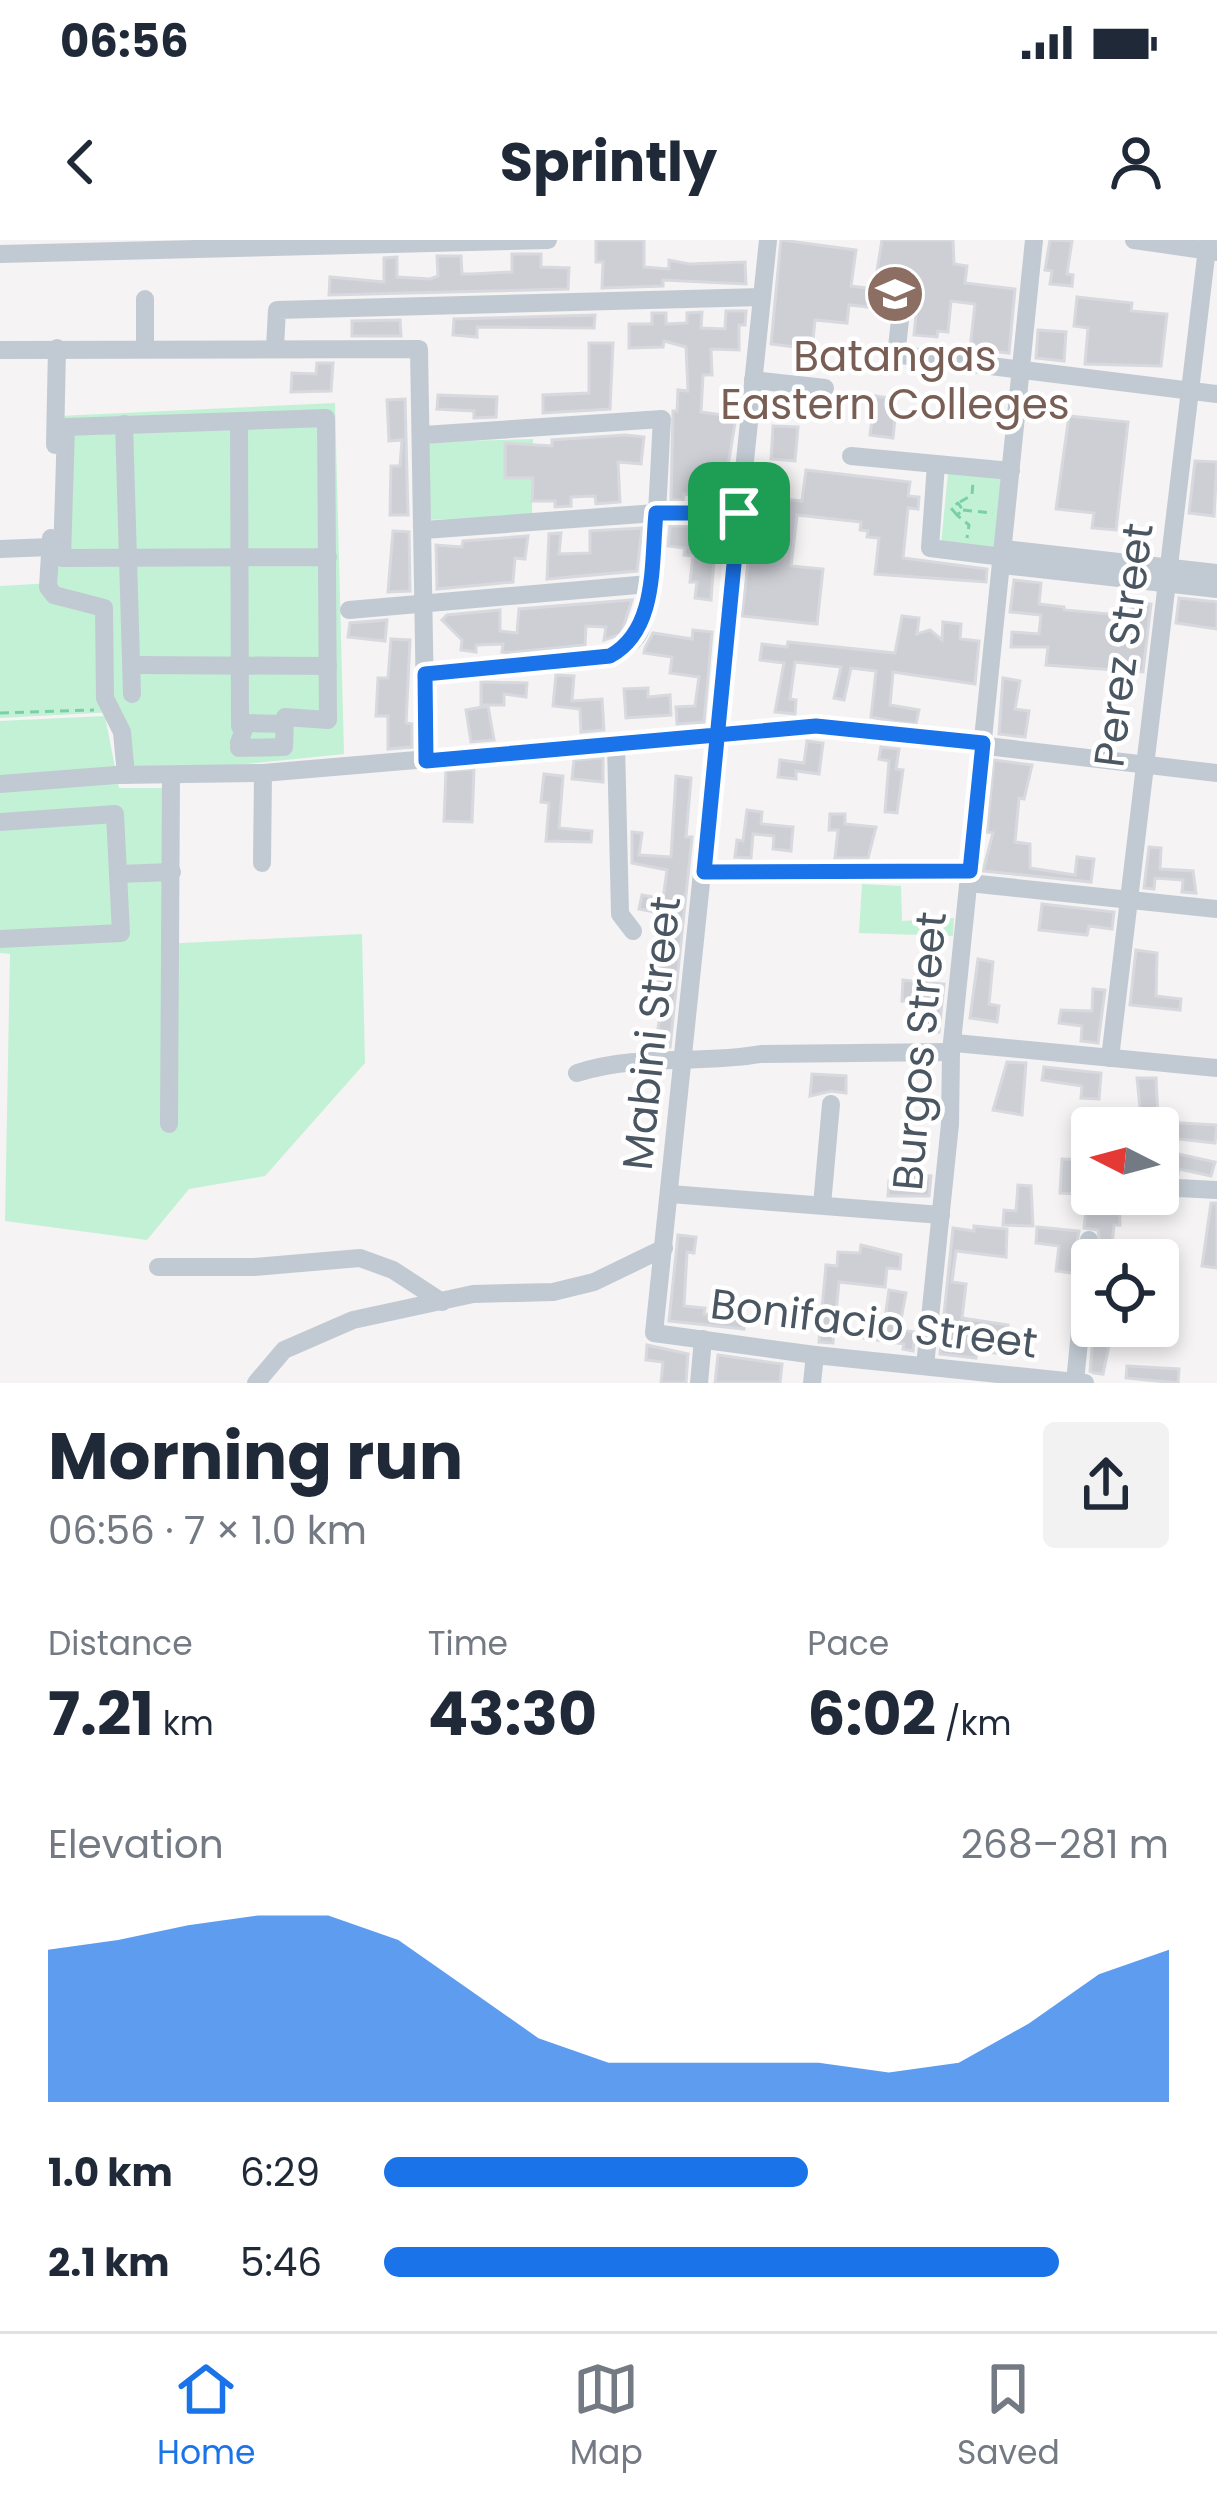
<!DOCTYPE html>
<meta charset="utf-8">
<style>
:root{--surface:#fff;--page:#f2f2f3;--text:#1f2937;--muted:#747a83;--line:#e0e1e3;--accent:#1a73e8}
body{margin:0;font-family:Poppins,sans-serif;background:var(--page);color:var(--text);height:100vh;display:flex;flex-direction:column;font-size:45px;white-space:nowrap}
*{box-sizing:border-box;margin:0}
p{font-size:39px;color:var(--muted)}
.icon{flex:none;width:66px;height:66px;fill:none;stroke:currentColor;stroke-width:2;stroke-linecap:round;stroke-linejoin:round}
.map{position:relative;height:1143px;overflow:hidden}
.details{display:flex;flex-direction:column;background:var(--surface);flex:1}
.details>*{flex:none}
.needle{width:78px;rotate:276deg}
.tools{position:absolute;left:1071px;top:867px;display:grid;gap:24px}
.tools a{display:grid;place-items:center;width:108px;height:108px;border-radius:12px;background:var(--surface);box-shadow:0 6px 18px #0003;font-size:60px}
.pin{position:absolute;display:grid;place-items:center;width:102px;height:102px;color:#fff;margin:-51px;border-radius:24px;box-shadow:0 6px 18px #0006}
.round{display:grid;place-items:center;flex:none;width:126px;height:126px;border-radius:12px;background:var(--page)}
.summary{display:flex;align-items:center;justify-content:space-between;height:204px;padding:0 48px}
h1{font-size:66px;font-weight:700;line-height:90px}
.metrics{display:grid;grid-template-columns:repeat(3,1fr);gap:18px;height:204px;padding:12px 48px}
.metrics div{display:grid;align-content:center}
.metrics b{font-size:60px;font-weight:700}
.metrics small{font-size:33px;font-weight:400}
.metrics p{font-size:33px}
.chart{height:336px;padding:24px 48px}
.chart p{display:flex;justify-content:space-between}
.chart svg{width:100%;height:216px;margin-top:12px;fill:var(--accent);opacity:.7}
ul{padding:0 48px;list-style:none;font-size:39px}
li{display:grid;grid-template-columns:192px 144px 1fr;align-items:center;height:90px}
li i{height:30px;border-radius:15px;background:var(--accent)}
.status{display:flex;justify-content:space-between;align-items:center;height:84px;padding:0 60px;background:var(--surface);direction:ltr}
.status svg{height:33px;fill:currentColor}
header{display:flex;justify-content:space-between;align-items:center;height:156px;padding:0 48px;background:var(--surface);font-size:54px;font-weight:700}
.tabs{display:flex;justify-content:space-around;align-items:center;height:168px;border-top:3px solid var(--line);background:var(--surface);font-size:33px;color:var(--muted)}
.tabs a{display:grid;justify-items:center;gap:6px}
.tabs .selected{color:var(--accent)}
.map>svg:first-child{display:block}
.green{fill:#c3f1d5}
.building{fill:#cdcfd5;stroke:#d7d9de;stroke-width:3}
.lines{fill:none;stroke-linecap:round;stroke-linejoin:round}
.path{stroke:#7ad0a6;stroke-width:3;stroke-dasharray:9 6;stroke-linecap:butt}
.minor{stroke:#c1cad2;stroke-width:18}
.route-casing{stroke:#fff;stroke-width:24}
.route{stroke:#1a73e8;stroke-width:15}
.labels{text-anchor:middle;stroke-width:9;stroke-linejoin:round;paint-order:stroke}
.education-label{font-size:42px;fill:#785e54;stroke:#fff}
.street-label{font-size:42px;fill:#4a5661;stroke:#fff}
</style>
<div class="status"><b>06:56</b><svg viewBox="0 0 49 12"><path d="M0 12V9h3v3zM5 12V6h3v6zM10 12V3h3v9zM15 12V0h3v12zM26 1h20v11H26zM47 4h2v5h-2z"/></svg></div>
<header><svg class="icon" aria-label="back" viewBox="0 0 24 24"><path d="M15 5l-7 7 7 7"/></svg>Sprintly<svg class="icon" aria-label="person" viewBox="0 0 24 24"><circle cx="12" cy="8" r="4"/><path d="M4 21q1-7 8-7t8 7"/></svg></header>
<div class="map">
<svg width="1217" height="1143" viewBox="0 0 1217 1143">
<rect width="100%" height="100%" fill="#f5f3f3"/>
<!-- green -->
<g class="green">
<polygon points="335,163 344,514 217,527 134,528 115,472 0,478 0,346 52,343 59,176"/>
<polygon points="533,199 532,275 428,280 426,202"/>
<polygon points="948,233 1002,237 995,310 941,304"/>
<polygon points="105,476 119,548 163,548 163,704 362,694 365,823 265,936 189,949 147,1000 5,981 10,714 0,713 0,481"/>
<polygon points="862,644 901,646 902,681 954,678 953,696 859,693"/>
</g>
<!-- building -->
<g class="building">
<polygon points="596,0 644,0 644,27 669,29 669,20 689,24 745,22 746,44 663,40 663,46 602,48 603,22 596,22"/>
<polygon points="781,0 856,10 851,46 874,49 882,0 953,0 954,24 967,26 965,43 1015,49 1009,113 970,109 975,64 951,61 948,92 938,91 937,97 914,95 918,56 912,43 903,40 892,46 888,69 849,65 847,83 815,80 812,109 771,104"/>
<polygon points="1050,0 1072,1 1067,34 1073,35 1072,46 1050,44 1052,31 1045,30"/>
<polygon points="512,14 541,14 541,27 569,28 568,49 329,55 330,37 384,42 384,18 397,17 397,37 430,39 438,36 437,16 461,16 462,34 472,34 512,32"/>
<polygon points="1077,57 1132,63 1131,71 1167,74 1161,126 1085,124 1088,88 1074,86"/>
<polygon points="726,71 746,71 745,85 739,85 739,110 711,109 712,135 703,135 701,172 736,177 724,249 728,250 727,260 684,254 683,260 671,260 673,171 677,171 678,150 688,151 686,107 664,101 663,107 629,108 629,84 652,84 652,73 666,73 666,84 687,83 687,73 702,72 701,88 725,89"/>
<polygon points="595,75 594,88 477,87 477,97 453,95 454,79"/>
<polygon points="400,80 401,96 352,96 352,81"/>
<polygon points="1038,90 1066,92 1064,121 1036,118"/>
<polygon points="589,103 613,103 610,169 543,173 543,155 589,153"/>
<polygon points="317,123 333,123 331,151 291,152 292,133 316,134"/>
<polygon points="438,155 497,157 496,177 474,178 474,171 437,169"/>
<polygon points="875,156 897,159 893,198 870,195"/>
<polygon points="405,159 408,275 390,275 391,226 400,226 402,200 389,201 387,160"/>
<polygon points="1069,176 1128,182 1116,290 1092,288 1094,273 1056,269"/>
<polygon points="773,186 798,187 795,221 771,219"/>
<polygon points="625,195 644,197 641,224 618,222 620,262 596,264 595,256 571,257 571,266 555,267 555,261 532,261 533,238 505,238 505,203 552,206 552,200"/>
<polygon points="1195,221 1217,222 1214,276 1189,273"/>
<polygon points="806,230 910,242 908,256 919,257 918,269 908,268 903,318 987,329 986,342 875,334 879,298 867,297 868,291 860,290 861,282 797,275 791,326 823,329 817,384 742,376 755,256 802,261"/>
<polygon points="670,286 703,286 702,292 723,295 720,321 714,320 711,360 695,358 697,342 690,342 693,316 684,315 685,308 668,306"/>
<polygon points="642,288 637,331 547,339 549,294 561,293 559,314 590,313 590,291"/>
<polygon points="393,291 409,292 410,351 388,352"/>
<polygon points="528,296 525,319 515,318 513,342 437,349 436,305 462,307 463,301"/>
<polygon points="1014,340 1041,343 1039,364 1064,367 1064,370 1131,376 1133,362 1151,364 1143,432 1046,425 1048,407 1011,407 1012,392 1039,394 1041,375 1010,372"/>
<polygon points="1179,358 1217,362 1217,389 1176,383"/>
<polygon points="632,360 621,394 604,400 606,387 586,386 585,405 506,413 502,412 503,404 476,405 476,412 461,410 462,400 442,380 447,375 500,370 500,391 517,393 519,369"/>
<polygon points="902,376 919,378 917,394 930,390 942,400 943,382 961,384 960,399 979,401 975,444 893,432 890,465 919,470 916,484 895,482 871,477 876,431 851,428 844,460 834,458 841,427 795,422 790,459 796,460 795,474 775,472 784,423 760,420 762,404 787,407 788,402 895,413"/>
<polygon points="387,380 385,401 348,397 350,383"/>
<polygon points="693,390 712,392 704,482 677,484 676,467 695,466 699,437 670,433 672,417 644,413 645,408 653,393 692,399"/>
<polygon points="391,399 410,400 406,483 412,484 412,507 388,509 388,476 376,476 378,438 388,438"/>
<polygon points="556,435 574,436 572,461 602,459 604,490 581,492 580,469 553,466"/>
<polygon points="1003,438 1020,441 1015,469 1029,471 1025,497 999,494"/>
<polygon points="481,442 527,443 526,457 504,454 504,465 481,465"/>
<polygon points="648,448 648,457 670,455 671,475 626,478 624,449"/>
<polygon points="488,466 494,500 471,502 466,470"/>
<polygon points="807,501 823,503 819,534 796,531 796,539 778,537 780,520 804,523"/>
<polygon points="881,507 899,509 896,529 903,530 897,573 885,572 889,521 879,519"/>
<polygon points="603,518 603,542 572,539 574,520"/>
<polygon points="994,520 1032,525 1024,559 1019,558 1015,602 1030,604 1030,628 1075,635 1077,617 1094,619 1091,642 983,631 993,593 987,592"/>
<polygon points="474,529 472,582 444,581 446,531"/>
<polygon points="544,534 563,536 559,588 592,591 591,602 546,601 549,563 541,562"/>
<polygon points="676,536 691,538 686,597 692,597 670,807 655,807 665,745 658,744 665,674 639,669 642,655 663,659 667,630 632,623 632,592 642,593 639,615 671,617"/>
<polygon points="747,570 762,572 761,584 793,587 791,611 773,609 774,596 753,594 751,618 735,617 737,600 743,601"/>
<polygon points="830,574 845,574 845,584 876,587 868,618 835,618 838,590 829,590"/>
<polygon points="1149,607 1161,608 1160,629 1193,631 1196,653 1182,652 1183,640 1155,638 1154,649 1144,648"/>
<polygon points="1042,664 1114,672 1112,689 1089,686 1087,695 1039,690"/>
<polygon points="1136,710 1157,713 1156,756 1181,759 1180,770 1130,765"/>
<polygon points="978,719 993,722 989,764 999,766 997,782 970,778"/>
<polygon points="903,740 944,744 939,792 921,790 924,762 902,761"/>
<polygon points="1093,749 1105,750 1098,803 1081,801 1082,786 1059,783 1061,770 1092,771"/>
<polygon points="1007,822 1026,823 1022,875 993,870"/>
<polygon points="1044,827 1101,833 1099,859 1081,858 1082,846 1042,840"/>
<polygon points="812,834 846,836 846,853 831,851 810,856"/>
<polygon points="1137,838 1156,838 1158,877 1141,878"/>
<polygon points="1163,882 1217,885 1215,903 1161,897"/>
<polygon points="1160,910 1215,922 1211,936 1179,929 1178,934 1158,933"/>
<polygon points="1062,919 1082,920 1081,929 1092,930 1092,946 1080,945 1079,954 1060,953"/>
<polygon points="905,934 931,936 929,956 888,956 889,941 905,942"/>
<polygon points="1018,945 1031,946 1033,986 1003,985 1004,970 1016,971"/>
<polygon points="1105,954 1119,954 1120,985 1114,985 1111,1013 1101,1012 1098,990 1084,988 1086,970 1102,972"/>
<polygon points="1211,963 1217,963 1217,1028 1202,1026"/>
<polygon points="974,986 1007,989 1006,1017 956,1011 952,1042 966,1044 962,1078 1008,1085 1006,1114 977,1111 976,1118 940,1114 953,988 974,991"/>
<polygon points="1037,987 1079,991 1072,1033 1056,1031 1059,1006 1036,1003"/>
<polygon points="678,995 696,997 694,1013 687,1012 684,1066 705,1068 704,1074 746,1076 744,1089 669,1081"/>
<polygon points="861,1005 901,1015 900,1029 887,1028 885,1047 839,1042 833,1103 819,1102 826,1025 837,1026 838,1012 860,1013"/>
<polygon points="889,1050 906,1053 899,1090 915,1092 913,1111 903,1109 904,1104 864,1098 866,1085 884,1086"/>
<polygon points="1094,1086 1144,1088 1142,1104 1110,1101 1103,1134 1094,1133 1090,1131"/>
<polygon points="647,1105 688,1114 686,1143 661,1143 663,1122 646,1120"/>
<polygon points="718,1115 782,1124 780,1143 715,1143"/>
<polygon points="1127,1126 1179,1129 1178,1143 1126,1138"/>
</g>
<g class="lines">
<!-- path -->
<g class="path">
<polyline points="960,262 972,255 973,242"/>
<polyline points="963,270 993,273"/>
<polyline points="957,275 951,268 958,263 963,270 957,275 969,285 967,298"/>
<polyline points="0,473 94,470"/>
</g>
<!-- minor -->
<g class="minor">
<polyline points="768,0 654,1093 815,1115 1085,1143"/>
<polyline points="1134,0 1217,12"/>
<polyline points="0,14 548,0"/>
<polyline points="903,53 897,107 901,115 1217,154"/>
<polyline points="145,59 145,108"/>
<polyline points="275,107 277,70 762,57"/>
<polyline points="0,110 419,109 426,521"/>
<polyline points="753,140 825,148"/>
<polyline points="239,181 240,486 244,489 239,503"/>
<polyline points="124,184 132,454"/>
<path d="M 423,195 L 662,179 C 659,221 656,363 639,393 C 632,405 622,410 610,416 L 425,434"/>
<polyline points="55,205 57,108"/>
<polyline points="851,216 1011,231"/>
<polyline points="936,224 930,308 1003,317"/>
<polyline points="424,290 656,273 739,273"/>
<polyline points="51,298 48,347 54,355 104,368 105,458 122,492 126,535"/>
<polyline points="0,309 50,307"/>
<polyline points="1004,309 1217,333"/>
<polyline points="1002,325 1217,349"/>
<polyline points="349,370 649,344"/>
<polyline points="135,425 328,426"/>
<polyline points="240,483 285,484"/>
<polyline points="616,504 620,674 633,691"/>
<polyline points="239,508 284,507 285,477 328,480 326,178 66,187 62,318 328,317"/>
<polyline points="0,544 116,535 263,533 816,486 1217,533"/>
<polyline points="0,582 115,574 121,693 0,699"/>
<polyline points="262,623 263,533"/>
<polyline points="704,632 970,631"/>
<polyline points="118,634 172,632"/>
<polyline points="969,643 1217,669"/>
<polyline points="955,803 1217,828"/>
<polyline points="1110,818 1208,0"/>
<path d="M 577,833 C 641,813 697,825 761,814 L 951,812"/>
<polyline points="169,884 171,536"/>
<polyline points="1158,947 1217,950"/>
<polyline points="670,954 941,975"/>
<polyline points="822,965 831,864"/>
<polyline points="158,1027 254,1027 360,1018 393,1030 442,1062"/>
<polyline points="925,1126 950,884 951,812 1034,0"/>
<polyline points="1075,1142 1089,1000"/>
<polyline points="256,1143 284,1110 353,1080 473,1054 553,1052 594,1042 664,1008"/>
<polyline points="699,1143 703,1099"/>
<polyline points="812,1143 815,1115"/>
</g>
</g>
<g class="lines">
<defs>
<path id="route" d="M 739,273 L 656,273 C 651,322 658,390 610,416 L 425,434 L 426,521 L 816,486 L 983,503 L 970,631 L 704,632 L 739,273"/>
</defs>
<!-- route casing -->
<use href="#route" class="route-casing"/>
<!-- route -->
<use href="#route" class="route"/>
</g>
<!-- icons -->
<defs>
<symbol id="university-disc" viewBox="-11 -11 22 22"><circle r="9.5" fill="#8d6e63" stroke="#fff"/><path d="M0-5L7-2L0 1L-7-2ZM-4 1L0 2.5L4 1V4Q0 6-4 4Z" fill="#fff"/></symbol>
</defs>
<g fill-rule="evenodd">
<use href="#university-disc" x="862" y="21" width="66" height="66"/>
</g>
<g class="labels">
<!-- education labels -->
<g class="education-label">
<text x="895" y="131">Batangas<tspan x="895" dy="48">Eastern Colleges</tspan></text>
</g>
<!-- street labels -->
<g class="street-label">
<text transform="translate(1123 405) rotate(-83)" y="15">Perez Street</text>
<text transform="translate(651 793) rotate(-84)" y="15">Mabini Street</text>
<text transform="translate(919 811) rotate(-85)" y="15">Burgos Street</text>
<text transform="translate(874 1083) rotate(7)" y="15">Bonifacio Street</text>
</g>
</g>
</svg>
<div class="tools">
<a><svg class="needle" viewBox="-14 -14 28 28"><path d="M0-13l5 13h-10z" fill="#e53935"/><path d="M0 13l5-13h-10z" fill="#747a83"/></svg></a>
<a><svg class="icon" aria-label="locate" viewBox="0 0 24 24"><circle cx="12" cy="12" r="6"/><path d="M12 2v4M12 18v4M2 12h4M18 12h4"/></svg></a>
</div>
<div class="pin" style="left:739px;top:273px;background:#1e9e55"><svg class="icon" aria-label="arrive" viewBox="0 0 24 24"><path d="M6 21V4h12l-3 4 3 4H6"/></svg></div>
</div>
<section class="details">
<div class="summary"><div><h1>Morning run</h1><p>06:56 · 7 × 1.0 km</p></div><a class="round"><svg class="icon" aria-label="share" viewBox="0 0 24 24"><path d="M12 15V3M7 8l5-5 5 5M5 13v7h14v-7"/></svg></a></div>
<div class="metrics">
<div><p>Distance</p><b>7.21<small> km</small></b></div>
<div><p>Time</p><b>43:30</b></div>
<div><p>Pace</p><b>6:02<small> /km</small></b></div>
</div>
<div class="chart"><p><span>Elevation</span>268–281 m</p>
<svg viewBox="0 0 160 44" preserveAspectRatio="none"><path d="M0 44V13L10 11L20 8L30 6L40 6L50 11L60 21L70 31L80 36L90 36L100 36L110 36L120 38L130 36L140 28L150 18L160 13V44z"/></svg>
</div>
<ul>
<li><b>1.0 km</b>6:29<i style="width:54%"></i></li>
<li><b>2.1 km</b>5:46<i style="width:86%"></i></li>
</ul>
</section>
<nav class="tabs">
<a class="selected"><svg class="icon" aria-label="home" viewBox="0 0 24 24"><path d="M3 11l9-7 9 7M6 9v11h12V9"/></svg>Home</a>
<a><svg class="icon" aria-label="map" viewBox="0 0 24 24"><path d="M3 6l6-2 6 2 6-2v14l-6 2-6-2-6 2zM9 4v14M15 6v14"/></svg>Map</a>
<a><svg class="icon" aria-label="saved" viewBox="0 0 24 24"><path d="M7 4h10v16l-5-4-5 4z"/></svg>Saved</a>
</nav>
